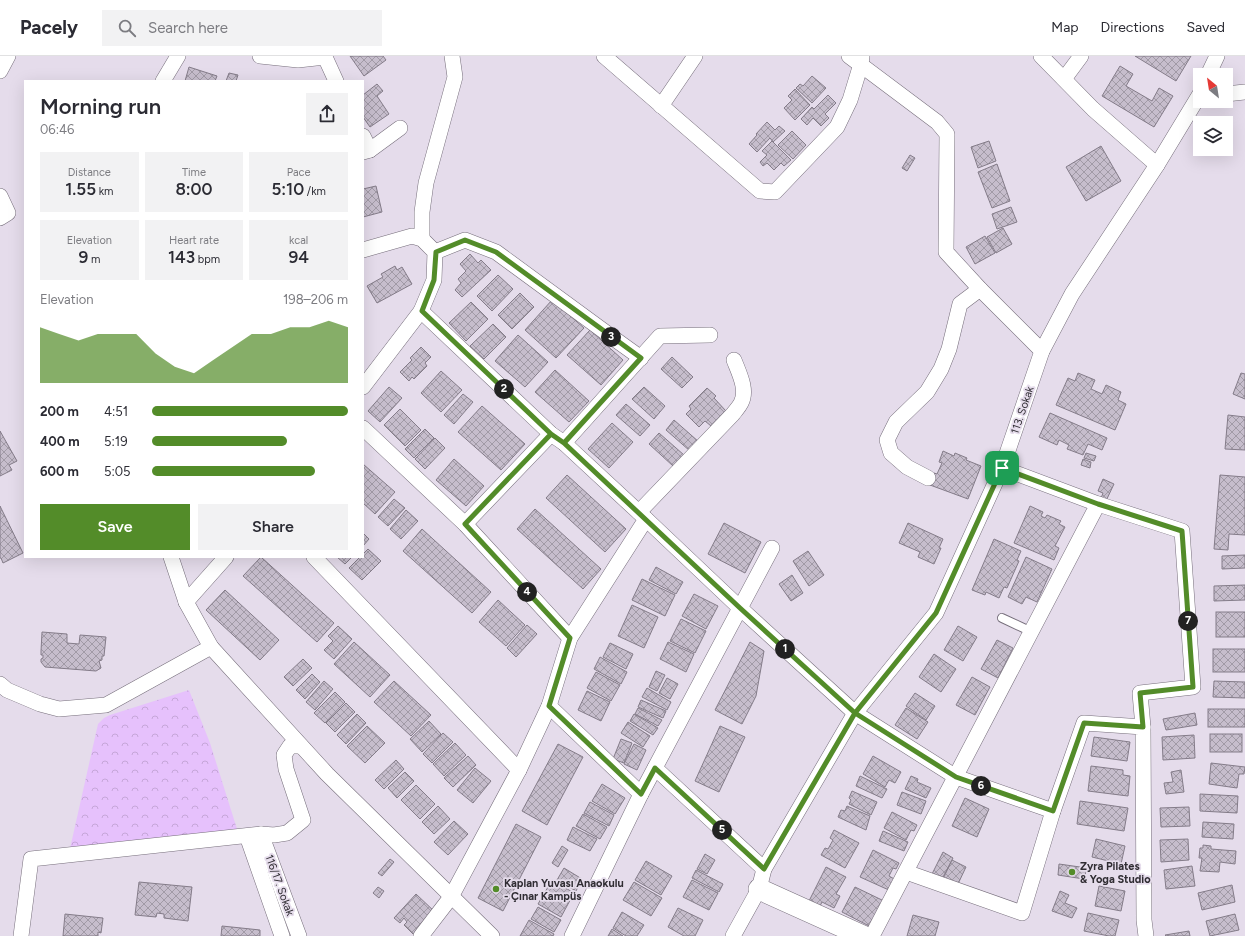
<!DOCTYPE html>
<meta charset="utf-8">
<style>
:root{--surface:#fff;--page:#f2f2f3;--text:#2b2b33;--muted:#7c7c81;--line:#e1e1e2;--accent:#538c29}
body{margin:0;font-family:Figtree,sans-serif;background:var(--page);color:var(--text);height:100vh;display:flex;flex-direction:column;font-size:15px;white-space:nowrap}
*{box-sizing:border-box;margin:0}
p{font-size:13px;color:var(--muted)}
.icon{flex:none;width:22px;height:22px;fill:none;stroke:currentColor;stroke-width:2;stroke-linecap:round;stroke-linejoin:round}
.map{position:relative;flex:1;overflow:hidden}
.panel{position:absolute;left:24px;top:24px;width:340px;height:478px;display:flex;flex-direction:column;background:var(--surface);border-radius:0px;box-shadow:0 4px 16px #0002}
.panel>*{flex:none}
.needle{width:26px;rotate:330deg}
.controls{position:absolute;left:1193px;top:12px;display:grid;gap:8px}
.controls a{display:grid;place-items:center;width:40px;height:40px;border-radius:0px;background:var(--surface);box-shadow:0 4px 16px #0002;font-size:20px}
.pin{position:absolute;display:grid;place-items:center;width:34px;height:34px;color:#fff;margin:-17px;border-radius:8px;box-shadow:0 2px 6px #0006}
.km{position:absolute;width:20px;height:20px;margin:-10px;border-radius:50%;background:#222;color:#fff;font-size:11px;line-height:20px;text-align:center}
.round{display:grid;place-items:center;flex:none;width:42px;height:42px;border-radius:0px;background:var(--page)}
.overview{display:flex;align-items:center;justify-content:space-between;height:68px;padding:0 16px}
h1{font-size:22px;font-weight:600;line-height:30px}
.figures{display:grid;grid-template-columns:repeat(3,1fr);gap:6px;height:68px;padding:4px 16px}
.figures div{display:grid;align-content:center;border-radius:0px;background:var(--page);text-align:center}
.figures b{font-size:17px;font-weight:600}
.figures small{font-size:11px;font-weight:400}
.figures p{font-size:11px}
.chart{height:112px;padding:8px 16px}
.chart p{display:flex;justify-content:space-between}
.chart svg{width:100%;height:72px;margin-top:4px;fill:var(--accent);opacity:.7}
.button{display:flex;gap:8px;margin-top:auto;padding:8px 16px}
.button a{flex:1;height:46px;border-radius:0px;background:var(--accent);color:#fff;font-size:16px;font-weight:600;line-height:46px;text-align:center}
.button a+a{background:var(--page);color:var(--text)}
ul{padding:0 16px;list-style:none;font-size:13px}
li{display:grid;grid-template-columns:64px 48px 1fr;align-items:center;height:30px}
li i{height:10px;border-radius:5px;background:var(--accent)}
header{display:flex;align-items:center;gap:24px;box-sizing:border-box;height:56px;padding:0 20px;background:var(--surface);border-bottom:1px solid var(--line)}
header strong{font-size:19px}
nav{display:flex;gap:22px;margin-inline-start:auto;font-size:14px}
.search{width:280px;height:36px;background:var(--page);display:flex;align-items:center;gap:10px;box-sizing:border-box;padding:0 14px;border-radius:0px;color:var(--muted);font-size:15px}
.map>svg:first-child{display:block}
.forest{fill:url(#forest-crowns)}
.building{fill:url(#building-cross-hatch);stroke:#847c89}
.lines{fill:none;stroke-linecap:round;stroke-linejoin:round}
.lane-casing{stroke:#766e7b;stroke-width:10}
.street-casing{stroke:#766e7b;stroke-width:16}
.secondary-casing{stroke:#766e7b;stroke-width:22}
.lane{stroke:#fff;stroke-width:8}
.street{stroke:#fff;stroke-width:15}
.secondary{stroke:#fff;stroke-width:21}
.route-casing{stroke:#fff;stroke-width:8}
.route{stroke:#538c29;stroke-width:5}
.poi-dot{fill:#538c29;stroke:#e5dceb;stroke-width:1.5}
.labels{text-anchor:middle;stroke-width:3.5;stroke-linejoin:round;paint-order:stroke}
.street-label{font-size:11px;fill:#302d33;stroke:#e5dceb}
.poi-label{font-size:11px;font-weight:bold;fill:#302d33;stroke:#e5dceb;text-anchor:start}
</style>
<header>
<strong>Pacely</strong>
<div class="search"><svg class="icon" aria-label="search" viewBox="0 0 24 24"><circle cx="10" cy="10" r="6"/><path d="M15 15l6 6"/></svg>Search here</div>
<nav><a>Map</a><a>Directions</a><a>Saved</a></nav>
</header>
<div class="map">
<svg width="1245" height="880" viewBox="0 0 1245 880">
<defs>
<pattern id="forest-crowns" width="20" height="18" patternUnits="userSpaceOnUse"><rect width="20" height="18" fill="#e6c1fc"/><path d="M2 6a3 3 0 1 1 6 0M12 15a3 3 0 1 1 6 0" fill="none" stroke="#c6a6d8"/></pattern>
<pattern id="building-cross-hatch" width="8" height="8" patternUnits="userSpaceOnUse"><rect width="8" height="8" fill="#c6bdcc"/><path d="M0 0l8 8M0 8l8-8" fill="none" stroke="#a19aa6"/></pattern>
</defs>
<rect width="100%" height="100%" fill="#e5dceb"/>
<!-- forest -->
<polygon class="forest" points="189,634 210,687 237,773 69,797 98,668 104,662 110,659"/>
<!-- building -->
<g class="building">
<polygon points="350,0 383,0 386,4 364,20"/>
<polygon points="1135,0 1191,0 1176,25"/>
<polygon points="1120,10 1133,18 1126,30 1152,45 1159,32 1173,40 1154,71 1102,40"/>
<polygon points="189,11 217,20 215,25 185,25"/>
<polygon points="229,17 238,19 236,25 226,25"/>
<polygon points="812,20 826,32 812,47 796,32 800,28 803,30"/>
<polygon points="377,28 383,35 377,40 389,58 370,71 363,61 363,39"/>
<polygon points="795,33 810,49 795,64 784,52 792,44 788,40"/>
<polygon points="828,39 836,47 825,58 829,62 821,70 813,62 807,69 801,63 812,51 814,53"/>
<polygon points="767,66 775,74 779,70 785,75 773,86 770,82 757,96 749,88 757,79 756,78"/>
<polygon points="792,75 806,89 793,103 778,89"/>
<polygon points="772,85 791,104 784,110 781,107 774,114 767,107 763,110 760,106 767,99 762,95"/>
<polygon points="989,85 996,105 978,112 971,91"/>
<polygon points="1101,90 1121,125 1086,145 1066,111"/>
<polygon points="910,99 915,102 907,115 902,112"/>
<polygon points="997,108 1010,145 992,152 978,116"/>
<polygon points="376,130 382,156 363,161 363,133"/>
<polygon points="1011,151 1017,166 997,173 992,158"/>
<polygon points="1003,172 1012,188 996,197 987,181"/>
<polygon points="985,180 995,197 975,208 966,191"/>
<polygon points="470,198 478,207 481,204 491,214 462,241 455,234 461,227 458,223 466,215 460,208"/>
<polygon points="395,210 397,214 402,211 412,228 377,247 367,230 383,221 381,218"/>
<polygon points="498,219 513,233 492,255 477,240"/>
<polygon points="520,237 534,251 512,273 498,259"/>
<polygon points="552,244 584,272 556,302 525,274"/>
<polygon points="471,246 488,263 466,285 449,267"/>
<polygon points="493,268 506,281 484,303 470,290"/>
<polygon points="590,274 623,304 601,329 567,299"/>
<polygon points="518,279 548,306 525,331 495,305"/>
<polygon points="421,291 431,301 425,307 427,310 414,323 412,321 409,325 400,316 412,304 410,302"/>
<polygon points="672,301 693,321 682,332 661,313"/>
<polygon points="555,314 589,345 569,366 535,336"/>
<polygon points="441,315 462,334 441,356 421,337"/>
<polygon points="1078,317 1095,324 1091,333 1102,338 1106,329 1121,336 1118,344 1126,348 1115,374 1056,349 1068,322 1075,325"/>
<polygon points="1241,317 1245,318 1245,343 1233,338"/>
<polygon points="389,331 402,342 380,366 368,355"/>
<polygon points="644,331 665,350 654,363 632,343"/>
<polygon points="707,332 716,340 714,342 726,355 711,370 705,365 699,371 686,358 691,353 689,350"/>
<polygon points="463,338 473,346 454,368 444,359"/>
<polygon points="626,348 650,369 640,380 616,359"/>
<polygon points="482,350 525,388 501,414 458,376"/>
<polygon points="400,353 421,374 405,390 384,369"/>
<polygon points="1050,357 1107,382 1102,394 1088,388 1083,399 1067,393 1069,389 1059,384 1057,389 1039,381"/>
<polygon points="1228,359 1245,361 1245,394 1225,393"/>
<polygon points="674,364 699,386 690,395 666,374"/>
<polygon points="612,367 633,386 609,412 588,393"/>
<polygon points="425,373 434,382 414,402 405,393"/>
<polygon points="0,375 17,405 9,409 12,414 0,420"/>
<polygon points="659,377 684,399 673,410 649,388"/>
<polygon points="435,382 445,392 425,413 415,403"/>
<polygon points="943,395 954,400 955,397 967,402 966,404 981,410 968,443 930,429 934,417 937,418 942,407 939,406"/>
<polygon points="1086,397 1096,400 1094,405 1084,402"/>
<polygon points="454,403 484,430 466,450 436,424"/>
<polygon points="1083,403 1091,406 1090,412 1081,409"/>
<polygon points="363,408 395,436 375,458 363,447"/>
<polygon points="567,419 626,473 605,496 546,442"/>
<polygon points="1220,419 1245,421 1245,479 1229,478 1228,494 1214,493"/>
<polygon points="1103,423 1114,428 1105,447 1100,445 1103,437 1098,435"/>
<polygon points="394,443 405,452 388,470 378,461"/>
<polygon points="0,450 23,497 3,507 1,502 0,502"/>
<polygon points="1030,450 1043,456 1041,460 1045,462 1047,459 1061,465 1059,468 1065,471 1055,490 1059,492 1054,504 1014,487"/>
<polygon points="535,453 601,513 583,533 517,473"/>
<polygon points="406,454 418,465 401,483 390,473"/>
<polygon points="724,467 761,486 745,517 708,498"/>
<polygon points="908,467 943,483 939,492 941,492 934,508 918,501 920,496 899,487"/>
<polygon points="422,473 491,536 472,557 403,495"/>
<polygon points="363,477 369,483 363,490"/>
<polygon points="994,483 1021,495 1017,504 1019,505 1007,532 1004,531 999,542 986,536 985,539 972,534"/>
<polygon points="368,493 381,505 362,524 349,512 360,501 363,501 363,498"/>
<polygon points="808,495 824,519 809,530 793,505"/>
<polygon points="1245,499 1245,512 1222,513 1222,500"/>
<polygon points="261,501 334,567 317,586 243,520"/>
<polygon points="337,501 352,501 345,508"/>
<polygon points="1026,501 1052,513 1037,546 1026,541 1022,548 1008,541"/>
<polygon points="656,511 683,526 676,538 649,524"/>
<polygon points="792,519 803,537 791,545 779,528"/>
<polygon points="642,523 675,539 665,560 632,544"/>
<polygon points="1245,529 1245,544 1214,545 1214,530"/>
<polygon points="225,534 279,584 260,604 206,554"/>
<polygon points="694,538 718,550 706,573 682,560"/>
<polygon points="498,544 525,569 506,590 479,566"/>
<polygon points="632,549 658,561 644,592 618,580"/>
<rect x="1216" y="556" width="29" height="25"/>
<polygon points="681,563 706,575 695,597 670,585"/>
<polygon points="527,569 537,578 516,601 507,592"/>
<polygon points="338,570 352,583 334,603 324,594 333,585 328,580"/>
<polygon points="958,570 977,581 963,605 944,594"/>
<polygon points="42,576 67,578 67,587 79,588 80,579 106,581 104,600 102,600 102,604 99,605 101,612 96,615 45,611 41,606 41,603 43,602 43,599 41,599 41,595"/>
<polygon points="997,584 1013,592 998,622 981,613"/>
<polygon points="354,586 390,619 370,641 334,608"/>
<polygon points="668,586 694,598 686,616 660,603"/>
<polygon points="750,586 764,595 756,640 742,668 715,654"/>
<polygon points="610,587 633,598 626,613 603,601"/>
<rect x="1213" y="593" width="32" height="23"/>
<polygon points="934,598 956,613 941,636 919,621"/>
<polygon points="600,601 627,616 621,628 594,613"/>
<polygon points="303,603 312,612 293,630 284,621"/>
<polygon points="656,615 665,619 657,635 649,631"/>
<polygon points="596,616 620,629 611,645 587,632"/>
<polygon points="312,618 320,626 305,643 296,634"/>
<polygon points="972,621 990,631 975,659 956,649"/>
<polygon points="667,622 678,628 670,643 659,637"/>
<polygon points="324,625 333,633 315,654 306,646"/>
<polygon points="394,625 431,659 411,680 374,646"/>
<polygon points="1214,625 1245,626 1245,642 1213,641"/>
<polygon points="647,632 671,646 667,654 642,641"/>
<polygon points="587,635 610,646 601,665 578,654"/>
<polygon points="335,636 345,646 325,667 314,657"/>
<polygon points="915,637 935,650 926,664 906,650"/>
<polygon points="641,644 666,655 663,662 638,651"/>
<polygon points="346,647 355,656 335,676 326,667"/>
<polygon points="638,652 662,664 658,670 635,658"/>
<polygon points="906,652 928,666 917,683 895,669"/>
<rect x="1208" y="653" width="37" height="18"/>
<polygon points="1195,657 1197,669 1166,674 1163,663"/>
<polygon points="357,658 366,667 346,688 337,679"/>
<polygon points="634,658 658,672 653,679 630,665"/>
<polygon points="429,665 441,678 422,696 410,683"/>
<polygon points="628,666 650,680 643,691 621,677"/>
<polygon points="367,670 385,687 365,707 347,690"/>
<polygon points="720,670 745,681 719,736 695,725"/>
<polygon points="443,677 453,686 432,707 423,698"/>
<rect x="1210" y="678" width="32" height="18"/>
<polygon points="1194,679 1195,702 1163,704 1162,681"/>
<polygon points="1094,681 1130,686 1127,705 1091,700"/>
<polygon points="621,683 632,687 624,707 613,703"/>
<polygon points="455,687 466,699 444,720 433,708"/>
<polygon points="558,688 583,701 547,769 522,755"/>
<polygon points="634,688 646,694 637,714 624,708"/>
<polygon points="468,700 476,709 453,731 444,722"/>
<polygon points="873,700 901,716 895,727 889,724 885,731 863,718"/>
<polygon points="396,704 404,713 384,733 375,724"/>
<polygon points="1211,707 1245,711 1244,718 1239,718 1237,732 1209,728"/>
<polygon points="1091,710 1123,714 1123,719 1130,720 1128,740 1088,735"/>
<polygon points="475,712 491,725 473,747 457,734"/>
<polygon points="1181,714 1184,736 1166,738 1164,727 1173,726 1171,716"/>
<polygon points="405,716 414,725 397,742 388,732"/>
<polygon points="860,720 887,733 882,742 856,730"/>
<polygon points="911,720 918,723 917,726 931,732 926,742 905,733"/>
<polygon points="602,728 625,742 615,758 592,745"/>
<polygon points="416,729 435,748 420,763 401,744"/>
<polygon points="852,735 877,746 871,759 849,748 851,744 849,742"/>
<polygon points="902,736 926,745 921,758 897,749"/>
<polygon points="1200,738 1238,740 1237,757 1200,755"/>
<polygon points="965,742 989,753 977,781 952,770"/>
<polygon points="1080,745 1128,752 1124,775 1077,768"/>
<polygon points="590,746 614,759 609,770 584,757"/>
<polygon points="438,750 450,763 434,778 422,766"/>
<polygon points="847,750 870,760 866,774 838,761 841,754 845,755"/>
<polygon points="1189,751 1190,770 1161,771 1160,752"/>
<polygon points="892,756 917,769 914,775 911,774 906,784 884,772"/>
<polygon points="583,758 607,771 600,783 576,770"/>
<polygon points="454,765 468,778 448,799 434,786"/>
<polygon points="1203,766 1234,768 1233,783 1202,781"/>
<polygon points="516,768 541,781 503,855 478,842"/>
<polygon points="573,771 597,783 590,795 567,784"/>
<polygon points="834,774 859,787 845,812 821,799 825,792 828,793 833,784 830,782"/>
<polygon points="883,775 908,786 904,795 879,785"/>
<polygon points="1096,783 1125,790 1121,808 1092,801"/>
<polygon points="1188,783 1189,804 1161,806 1160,784"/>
<polygon points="1203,789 1211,790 1211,793 1236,795 1235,808 1220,806 1219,816 1200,815 1202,802 1199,802 1200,792 1203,792"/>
<polygon points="562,790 568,794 558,811 552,807"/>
<polygon points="873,794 899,807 896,813 893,812 889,820 896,824 891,835 860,821"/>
<polygon points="943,796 953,802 942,823 932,818"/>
<polygon points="705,798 715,804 707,818 697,813"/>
<polygon points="390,803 394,806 382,820 378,817"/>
<polygon points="952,804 966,811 957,830 943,823"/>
<polygon points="646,805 672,820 661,839 635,824"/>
<polygon points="1059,808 1087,812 1084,823 1058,819"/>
<polygon points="1192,810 1195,830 1166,833 1164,814"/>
<polygon points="826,811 846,821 836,838 840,840 834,852 822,846 820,850 809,845"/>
<polygon points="564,812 582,823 576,835 557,824"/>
<polygon points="696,814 723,828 719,836 692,822"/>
<polygon points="552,824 574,837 561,861 538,848"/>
<polygon points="692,824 718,837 709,854 683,841"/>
<polygon points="139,826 192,831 188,865 164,862 164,858 157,857 156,861 135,859"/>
<polygon points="634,826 662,842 651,860 623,844"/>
<polygon points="1232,829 1235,846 1202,854 1198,837"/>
<polygon points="1099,830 1125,835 1121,855 1095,850"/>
<polygon points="378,831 384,835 379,842 373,837"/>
<polygon points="855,831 884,845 871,871 842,856"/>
<polygon points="1060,835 1069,839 1065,847 1077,852 1072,862 1052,855"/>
<polygon points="416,838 435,856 414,879 404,869 407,866 404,862 400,867 394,862"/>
<polygon points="538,851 561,864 554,876 531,863"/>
<polygon points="678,852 703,864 695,880 684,880 668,871"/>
<polygon points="622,856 644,869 637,880 626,880 613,872"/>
<polygon points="1088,857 1119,864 1115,880 1109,880 1084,875"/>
<polygon points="65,858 103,862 101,877 98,876 98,880 63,880"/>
<polygon points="1235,858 1239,874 1210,880 1206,865"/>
<polygon points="913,859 939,866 935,880 907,880"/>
<polygon points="529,864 554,878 553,880 520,880"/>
<polygon points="222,870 260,874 260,880 221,880"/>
<polygon points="612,873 623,880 608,880"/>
<polygon points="1189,875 1190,880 1166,880 1165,879"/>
</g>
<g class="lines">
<defs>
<polyline id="lane" points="1002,562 1032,576"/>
<g id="street">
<polyline points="260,0 298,4 325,1 336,25"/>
<polyline points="604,0 760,135 775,136 837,71 850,44 861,8 862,0"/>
<polyline points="849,0 937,66 947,78 946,196 980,233 1042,295"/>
<polyline points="1041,0 1093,53 1157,109"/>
<polyline points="0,15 8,0"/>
<polyline points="1208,19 1217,0"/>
<polyline points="1064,23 1081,0"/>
<polyline points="163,25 178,0"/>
<polyline points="1226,38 1245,36"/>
<polyline points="661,50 695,0"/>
<polyline points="363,80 370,94 363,96"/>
<polyline points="370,94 400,72"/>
<polyline points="0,140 8,157 0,162"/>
<polyline points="422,183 422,156 426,127 455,21 452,0"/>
<polyline points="363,194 412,180 422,183 435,196 434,224 421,255 363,331"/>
<polyline points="435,196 465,184 496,196 616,284 641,302"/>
<polyline points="363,372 465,468 570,582"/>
<polyline points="564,387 660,280 710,279"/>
<polyline points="928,422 907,411 891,397 887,384 896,366 927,336 941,313 949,293 960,248 980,233"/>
<polyline points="1098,448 1182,475 1193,631 1140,637 1143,671"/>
<path d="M 639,456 L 733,358 C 736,354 739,351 741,347 C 748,334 739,317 734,304"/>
<polyline points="646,463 740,552 855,657 956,721 1053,755"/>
<polyline points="465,468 551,378"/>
<polyline points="171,501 186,546 211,591 327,718 492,880"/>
<polyline points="314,501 519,714"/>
<polyline points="186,546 226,501"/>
<polyline points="0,628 7,634 40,648 59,653 106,649 211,591"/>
<polyline points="549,650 641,738"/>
<polyline points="655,712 764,813"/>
<polyline points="261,778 299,880"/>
<polyline points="247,780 282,880"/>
<polyline points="906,816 1022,857 1053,755 1084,667 1143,671 1144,864 1146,880"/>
<polyline points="21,880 31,803 261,778 274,779 287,777 303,764 286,713 284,699 290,690 301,690"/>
<polyline points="421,880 451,841 519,714 549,650 570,582 646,463 564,387 551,378 421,255"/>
<polyline points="572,880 641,738 772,492"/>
<polyline points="733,880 759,833 764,813 855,657 936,557 1002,412 1042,295 1072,238 1157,109 1200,38"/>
<polyline points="872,880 1098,448 1002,412"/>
</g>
<polyline id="secondary" points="759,833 863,880"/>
</defs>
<!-- lane casing -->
<use href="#lane" class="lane-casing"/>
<!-- street casing -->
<use href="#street" class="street-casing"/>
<!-- secondary casing -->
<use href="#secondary" class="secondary-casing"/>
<!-- lane -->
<use href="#lane" class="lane"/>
<!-- street -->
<use href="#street" class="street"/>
<!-- secondary -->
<use href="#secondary" class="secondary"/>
</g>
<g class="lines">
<defs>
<polyline id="route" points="1002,412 936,557 855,657 740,552 564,387 551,378 422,255 434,224 436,196 465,184 496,196 641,302 564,387 551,378 465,468 570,582 549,650 641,738 655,712 764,813 855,657 956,721 1053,755 1084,667 1143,671 1140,637 1193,631 1182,475 1098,448 1002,412"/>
</defs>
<!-- route casing -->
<use href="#route" class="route-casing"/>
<!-- route -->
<use href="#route" class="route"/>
</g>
<!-- markers -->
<g class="poi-dot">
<circle cx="1072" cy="816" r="4"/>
<circle cx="496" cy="833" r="4"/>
</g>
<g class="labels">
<!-- street labels -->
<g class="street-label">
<text transform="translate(1022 354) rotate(-71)" y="4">113. Sokak</text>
<text transform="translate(280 829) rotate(70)" y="4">116/17. Sokak</text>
</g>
<!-- poi labels -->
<g class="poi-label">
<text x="1080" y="814">Zyra Pilates<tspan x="1080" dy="13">&amp; Yoga Studio</tspan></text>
<text x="504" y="831">Kaplan Yuvası Anaokulu<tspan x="504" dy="13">- Çınar Kampüs</tspan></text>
</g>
</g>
</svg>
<div class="controls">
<a><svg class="needle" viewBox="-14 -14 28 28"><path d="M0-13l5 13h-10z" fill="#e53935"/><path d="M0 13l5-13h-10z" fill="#7c7c81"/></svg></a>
<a><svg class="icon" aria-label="layers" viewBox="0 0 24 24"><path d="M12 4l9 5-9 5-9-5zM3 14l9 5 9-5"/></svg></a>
</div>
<div class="pin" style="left:1002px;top:412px;background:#1e9e55"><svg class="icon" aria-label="arrive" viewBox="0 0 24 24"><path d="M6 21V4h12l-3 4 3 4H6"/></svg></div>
<b class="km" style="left:785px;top:593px">1</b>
<b class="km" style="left:504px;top:333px">2</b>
<b class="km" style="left:611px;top:281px">3</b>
<b class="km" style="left:527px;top:536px">4</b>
<b class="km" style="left:722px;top:774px">5</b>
<b class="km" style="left:981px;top:730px">6</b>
<b class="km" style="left:1188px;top:565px">7</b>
<section class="panel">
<div class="overview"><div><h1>Morning run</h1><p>06:46</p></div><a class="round"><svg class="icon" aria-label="share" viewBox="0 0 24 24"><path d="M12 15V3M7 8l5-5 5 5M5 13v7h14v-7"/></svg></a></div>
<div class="figures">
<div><p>Distance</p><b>1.55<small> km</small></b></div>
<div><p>Time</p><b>8:00</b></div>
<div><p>Pace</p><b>5:10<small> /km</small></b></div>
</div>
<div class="figures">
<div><p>Elevation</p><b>9<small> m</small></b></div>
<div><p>Heart rate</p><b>143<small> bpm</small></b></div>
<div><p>kcal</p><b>94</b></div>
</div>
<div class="chart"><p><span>Elevation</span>198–206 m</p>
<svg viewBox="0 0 160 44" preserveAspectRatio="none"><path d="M0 44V10L10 14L20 18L30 14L40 14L50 14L60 26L70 34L80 38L90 30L100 22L110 14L120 14L130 10L140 10L150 6L160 10V44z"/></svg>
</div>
<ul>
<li><b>200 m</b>4:51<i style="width:100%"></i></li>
<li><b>400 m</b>5:19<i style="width:69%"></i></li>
<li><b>600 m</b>5:05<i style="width:83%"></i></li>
</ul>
<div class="button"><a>Save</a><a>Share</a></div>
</section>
</div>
